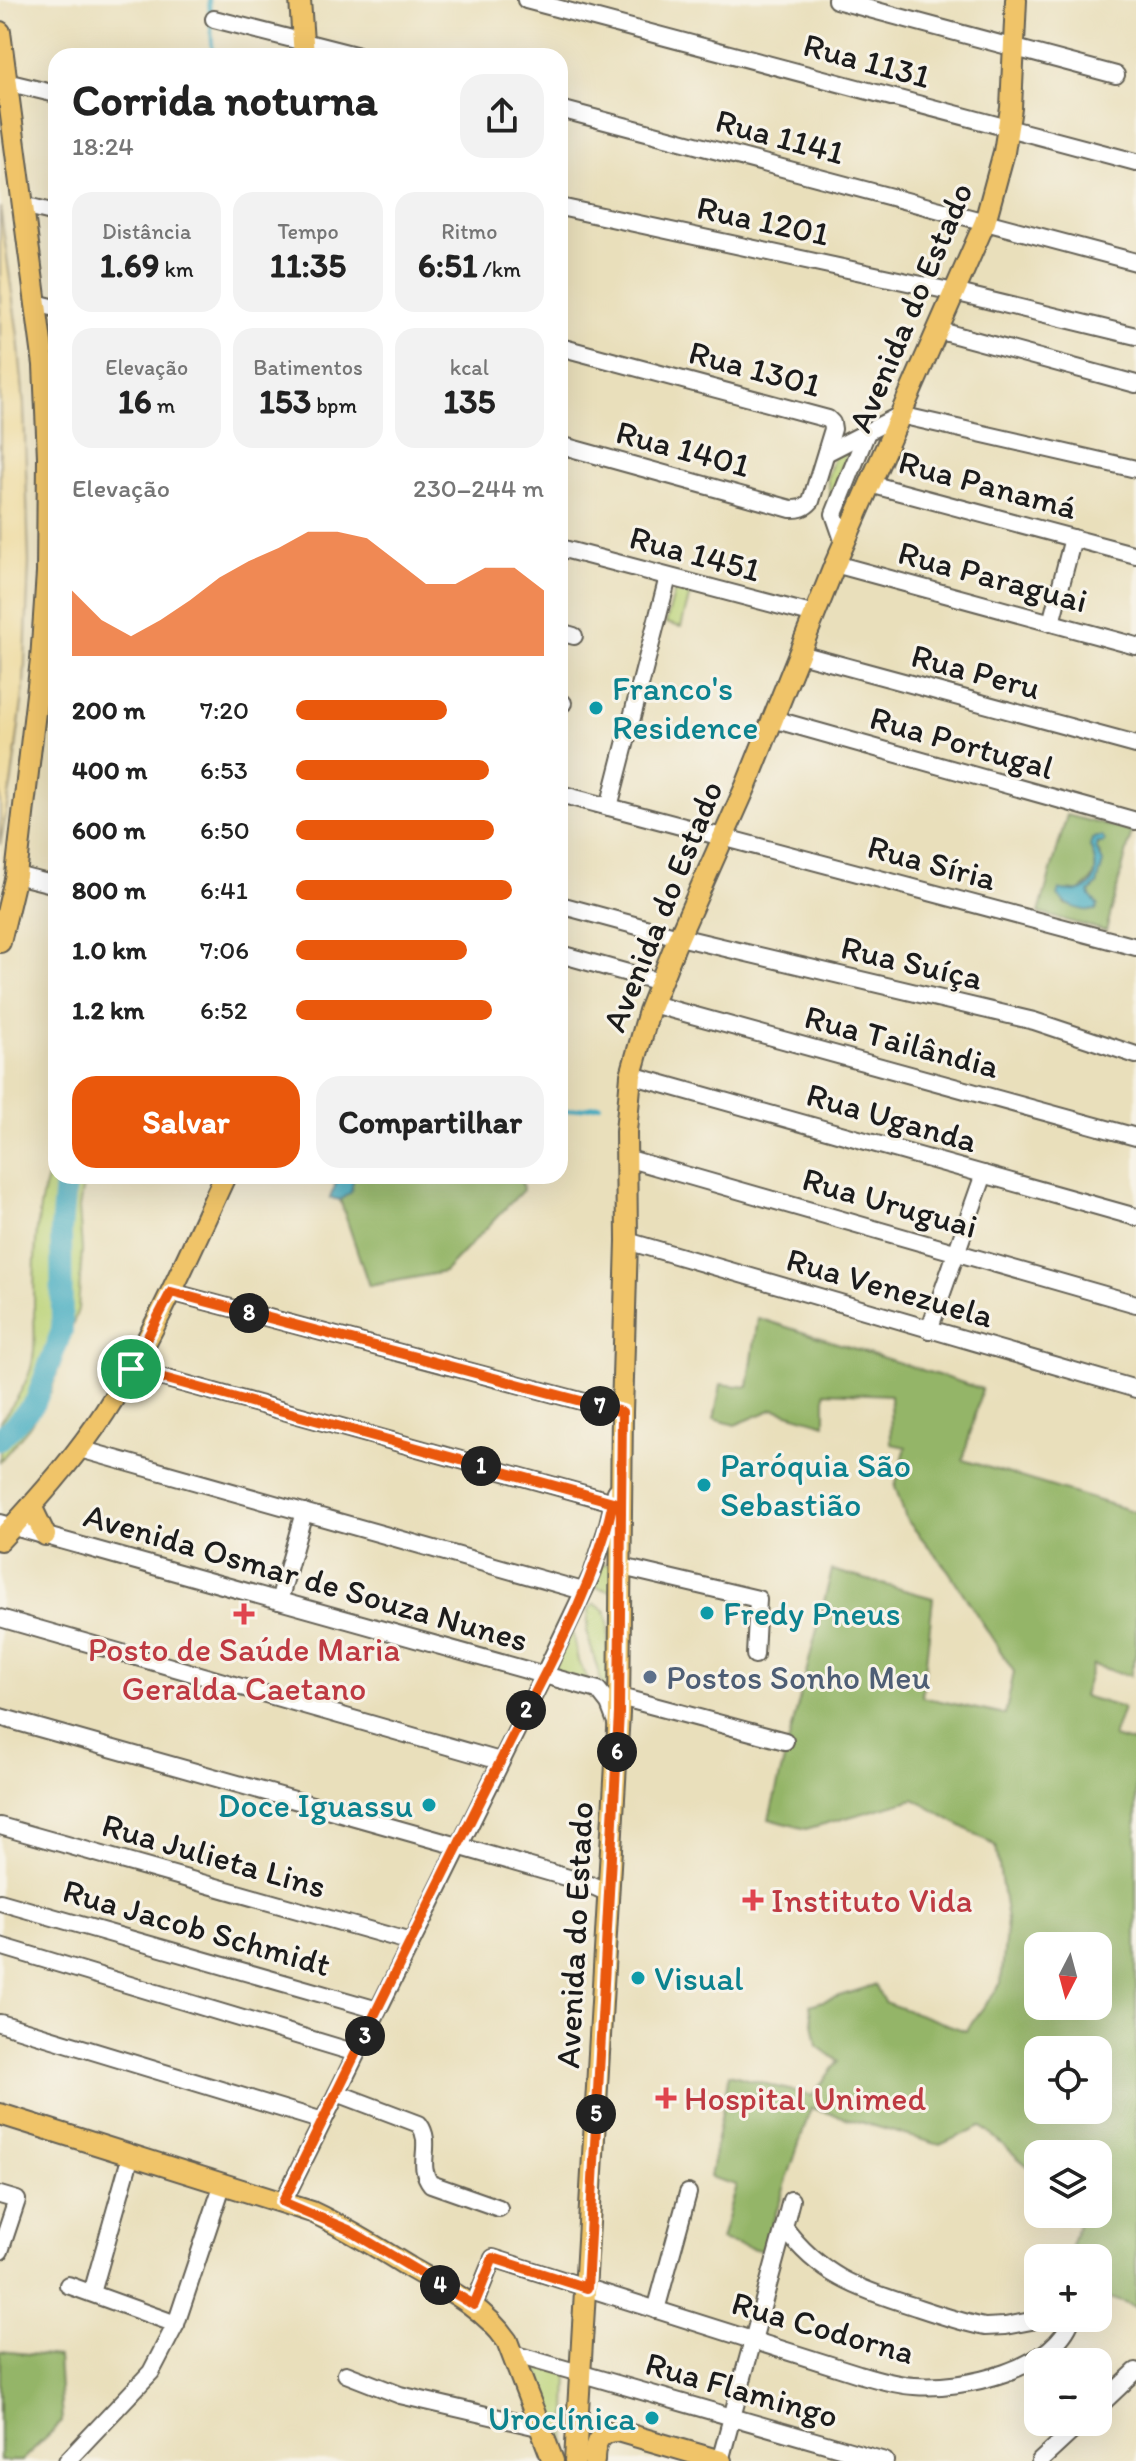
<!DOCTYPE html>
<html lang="pt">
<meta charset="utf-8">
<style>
:root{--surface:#fff;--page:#f2f2f2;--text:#222;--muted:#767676;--accent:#ea580c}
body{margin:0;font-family:Itim,sans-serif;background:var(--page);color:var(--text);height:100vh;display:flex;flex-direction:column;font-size:30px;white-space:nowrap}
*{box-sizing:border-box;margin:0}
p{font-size:26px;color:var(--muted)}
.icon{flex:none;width:44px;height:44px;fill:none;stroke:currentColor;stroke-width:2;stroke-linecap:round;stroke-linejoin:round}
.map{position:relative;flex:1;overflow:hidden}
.side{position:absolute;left:48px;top:48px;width:520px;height:1136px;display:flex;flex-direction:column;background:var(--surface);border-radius:24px;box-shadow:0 8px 32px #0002}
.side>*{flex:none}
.needle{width:52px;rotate:186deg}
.tools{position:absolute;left:1024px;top:1932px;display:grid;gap:16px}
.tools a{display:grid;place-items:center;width:88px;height:88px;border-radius:16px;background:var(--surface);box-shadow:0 8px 32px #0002;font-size:40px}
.pin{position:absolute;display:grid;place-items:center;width:68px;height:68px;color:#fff;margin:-34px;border:4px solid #fff;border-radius:50%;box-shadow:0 2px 8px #0007}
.km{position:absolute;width:40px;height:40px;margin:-20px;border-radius:50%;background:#222;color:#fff;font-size:22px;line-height:40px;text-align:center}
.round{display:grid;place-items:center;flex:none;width:84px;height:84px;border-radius:24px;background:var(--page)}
.summary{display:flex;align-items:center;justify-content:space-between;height:136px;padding:0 24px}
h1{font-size:44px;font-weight:800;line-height:60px}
.figures{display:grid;grid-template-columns:repeat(3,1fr);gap:12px;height:136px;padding:8px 24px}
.figures div{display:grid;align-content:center;border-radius:20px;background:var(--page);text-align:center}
.figures b{font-size:34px;font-weight:800}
.figures small{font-size:22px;font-weight:400}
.figures p{font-size:22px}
.chart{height:224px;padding:16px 24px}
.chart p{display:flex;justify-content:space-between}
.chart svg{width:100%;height:144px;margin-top:8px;fill:var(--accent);opacity:.7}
.primary-button{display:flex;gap:16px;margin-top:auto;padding:16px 24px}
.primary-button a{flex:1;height:92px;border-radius:24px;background:var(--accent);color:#fff;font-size:32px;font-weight:800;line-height:92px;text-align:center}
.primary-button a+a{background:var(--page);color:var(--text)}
ul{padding:0 24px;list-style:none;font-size:26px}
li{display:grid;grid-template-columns:128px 96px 1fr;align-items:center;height:60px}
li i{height:20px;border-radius:10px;background:var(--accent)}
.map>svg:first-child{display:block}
.green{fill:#bbd378;stroke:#6c784a;stroke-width:2}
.forest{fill:#94b568;stroke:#586842;stroke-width:2;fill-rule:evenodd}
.sand{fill:#eeda9e;stroke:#857b5d;stroke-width:2}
.water{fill:#40aac0;stroke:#2e636e;stroke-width:2}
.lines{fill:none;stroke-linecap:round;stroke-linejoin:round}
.stream{stroke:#40aac0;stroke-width:4}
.river{stroke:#40aac0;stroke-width:22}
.minor-casing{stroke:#646054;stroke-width:20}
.major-casing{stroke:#646054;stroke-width:24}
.minor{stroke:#fff;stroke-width:16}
.major{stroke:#f0c469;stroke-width:20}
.route-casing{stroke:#fff;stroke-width:16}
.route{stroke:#ea580c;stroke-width:10}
.culture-dot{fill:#0f9aa8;stroke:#f7f3e8;stroke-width:3}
.health-dot{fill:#e0444e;stroke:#f7f3e8;stroke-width:3}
.service-dot{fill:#5c6f8a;stroke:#f7f3e8;stroke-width:3}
.labels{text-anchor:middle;stroke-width:6;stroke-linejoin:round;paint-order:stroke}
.street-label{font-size:34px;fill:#1c1c1c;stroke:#f7f3e8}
.culture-label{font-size:34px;fill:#0d838f;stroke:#f7f3e8;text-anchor:start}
.health-label{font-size:34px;fill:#be3a42;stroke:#f7f3e8;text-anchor:start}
.service-label{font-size:34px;fill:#4e5e75;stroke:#f7f3e8;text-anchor:start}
</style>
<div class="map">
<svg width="1136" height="2461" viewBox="0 0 1136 2461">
<rect width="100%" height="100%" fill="#f7f3e8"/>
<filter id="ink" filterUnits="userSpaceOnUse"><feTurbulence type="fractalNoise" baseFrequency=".0125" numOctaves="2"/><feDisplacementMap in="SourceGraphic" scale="16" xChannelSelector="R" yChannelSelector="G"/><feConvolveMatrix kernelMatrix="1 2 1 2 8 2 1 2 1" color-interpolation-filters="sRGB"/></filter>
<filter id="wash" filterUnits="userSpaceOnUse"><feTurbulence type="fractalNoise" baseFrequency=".006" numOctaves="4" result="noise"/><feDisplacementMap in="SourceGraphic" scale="32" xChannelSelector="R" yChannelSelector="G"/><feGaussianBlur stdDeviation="1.8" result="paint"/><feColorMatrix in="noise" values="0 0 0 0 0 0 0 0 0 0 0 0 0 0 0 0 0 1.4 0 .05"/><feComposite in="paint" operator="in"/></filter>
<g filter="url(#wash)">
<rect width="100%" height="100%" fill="#e9dfbb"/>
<!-- green -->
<g class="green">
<polygon points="849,448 831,497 827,478 835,454"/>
<polygon points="675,590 690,594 681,627 666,623"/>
<path d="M 56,1156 L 56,1176 L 88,1176 L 83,1185 L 79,1208 L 82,1250 L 78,1309 L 51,1391 L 29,1427 L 0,1461 L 0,1421 C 11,1408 23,1390 29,1374 C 37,1354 34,1328 34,1307 C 34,1262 35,1196 56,1156 Z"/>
<polygon points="601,1563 615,1566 614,1592 592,1586"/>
<polygon points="595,1604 605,1611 608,1620 610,1686 602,1685 587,1633 589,1609"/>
<polygon points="572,1630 578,1661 589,1682 552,1672"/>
<polygon points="533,2364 568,2373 566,2461 562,2461 541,2377"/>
</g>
<!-- forest -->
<g class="forest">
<path d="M 1067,815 L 1132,832 L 1106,931 L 1039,913 ZM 1102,837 L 1096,849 L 1101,855 L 1097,885 L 1089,892 L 1090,911 L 1064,904 L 1069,890 L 1078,892 C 1099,879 1099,867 1090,846 Z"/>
<polygon points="332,1176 521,1176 523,1190 444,1272 369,1286"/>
<path d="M 758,1318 L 982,1389 L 963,1460 L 1136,1512 L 1136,1653 L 1130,1676 L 1093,1665 L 1083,1696 L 1123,1708 L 1113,1737 L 1136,1743 L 1136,2307 L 1098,2294 L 1098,2258 L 1067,2258 L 1082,2214 L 1098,2214 L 1098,2154 L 1038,2154 L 1038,2175 L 981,2126 L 940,2145 L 811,2108 L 763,2251 L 721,2240 L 736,2185 L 710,2177 L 729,2074 L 812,2096 L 838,2061 L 817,2046 L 810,2005 L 875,1985 L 884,2002 L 966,2031 L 1001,1983 L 1007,1920 L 996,1846 L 914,1799 L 806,1829 L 769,1819 L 832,1570 L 933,1598 L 922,1697 L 1005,1715 L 1014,1672 L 948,1570 L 906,1519 L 895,1486 L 906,1447 L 891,1444 L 890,1395 L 825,1392 L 825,1424 L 774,1409 L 735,1425 L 714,1419 L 721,1384 L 748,1387 ZM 1038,1946 L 1098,1946 L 1098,2006 L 1038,2006 ZM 1038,2050 L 1098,2050 L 1098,2110 L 1038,2110 Z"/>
<polygon points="0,2351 58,2357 62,2422 21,2461 0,2461"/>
</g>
<!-- sand -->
<polygon class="sand" points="0,207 18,336 24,405 29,563 24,687 12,779 0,845"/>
<!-- water -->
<g class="water">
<path d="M 1096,837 L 1102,837 L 1105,841 L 1103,843 L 1097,843 L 1096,848 L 1103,862 L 1097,885 L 1089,892 L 1090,896 L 1098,905 L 1096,910 C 1083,912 1066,906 1058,896 L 1060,890 C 1066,890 1074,892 1080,891 C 1102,885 1096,860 1090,846 L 1092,839 Z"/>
<polygon points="339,1176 351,1176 353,1181 351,1192 340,1200 330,1198"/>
</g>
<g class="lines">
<!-- stream -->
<g class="stream">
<polyline points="209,0 213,56"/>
<polyline points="560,1109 566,1111 600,1105"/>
</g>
<!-- river -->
<polyline class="river" points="0,1439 35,1403 62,1330 61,1230 65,1184 69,1176"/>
</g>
</g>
<g filter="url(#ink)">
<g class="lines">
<defs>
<g id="minor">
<polyline points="526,0 1136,162"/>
<polyline points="836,0 1116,75"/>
<polyline points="214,19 359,56"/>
<polyline points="6,82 56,94"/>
<polyline points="560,109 1136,262"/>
<polyline points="23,205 56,213"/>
<polyline points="560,207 954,292 1136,336"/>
<polyline points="36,303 56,308"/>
<polyline points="937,330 1136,384"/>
<path d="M 560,347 L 828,419 L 832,423 L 833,429 L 811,501 C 805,508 800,509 791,509 L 560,445"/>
<polyline points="826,453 867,432"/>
<polyline points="870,484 1136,555"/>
<polyline points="844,543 834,514 867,432 900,415 1136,469"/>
<polyline points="560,548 815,615"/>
<polyline points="835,564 1136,646"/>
<polyline points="1051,623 1073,538"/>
<polyline points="560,632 574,636"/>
<polyline points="800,654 1136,745"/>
<polyline points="560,702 563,703"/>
<polyline points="773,719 1136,821"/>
<polyline points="560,794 1136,947"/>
<polyline points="609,807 668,577"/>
<polyline points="16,875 56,885"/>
<polyline points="560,905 671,935 1034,1021 1136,1055"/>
<polyline points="560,954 660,982"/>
<polyline points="652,1004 1136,1137"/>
<polyline points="631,1075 1136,1217"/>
<polyline points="626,1158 1136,1304"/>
<polyline points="627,1241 1136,1389"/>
<polyline points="171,1292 622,1412"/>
<polyline points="929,1330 984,1174"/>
<polyline points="131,1369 613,1502"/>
<polyline points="80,1449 583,1591"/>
<polyline points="0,1523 598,1690 609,1704 617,1725"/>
<polyline points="622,1567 758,1599 755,1655"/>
<polyline points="279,1601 304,1512"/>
<polyline points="0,1618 500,1761"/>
<polyline points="620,1697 785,1741"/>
<polyline points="0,1717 465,1848 586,1883 608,1893"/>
<polyline points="0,1826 411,1942"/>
<polyline points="0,1902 378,2010"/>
<polyline points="0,1946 356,2053"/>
<polyline points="0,2023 323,2121"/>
<path d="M 337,2093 L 419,2124 C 434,2144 415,2165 431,2184 L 499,2208"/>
<polyline points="0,2195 17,2200 0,2251"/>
<polyline points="283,2202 542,1679 592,1574 607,1528 616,1491"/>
<polyline points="784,2227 791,2200"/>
<polyline points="68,2285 176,2324"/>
<polyline points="92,2293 131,2155"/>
<path d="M 474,2305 L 493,2258 L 859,2374 C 877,2379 895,2385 914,2386 C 963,2390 1054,2370 1072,2318"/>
<polyline points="656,2310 688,2193"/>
<polyline points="513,2354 885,2461"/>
<polyline points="346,2374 400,2395 538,2427"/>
<polyline points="1098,2407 1136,2371"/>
<polyline points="67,2461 151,2372 176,2324 223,2183"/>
<path d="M 720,2461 L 784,2227 C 819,2275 858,2289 913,2306 C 937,2314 960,2322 985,2327 L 1005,2326 L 1047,2318"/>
<polyline points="1040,2461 1082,2422"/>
</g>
<g id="major">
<polyline points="300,0 304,56"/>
<polyline points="0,32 44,365 48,457 47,573 41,660 16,875 0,942"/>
<polyline points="31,1506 45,1535"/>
<path d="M 0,1540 C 38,1500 75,1458 105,1412 C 153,1338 188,1256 225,1176"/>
<path d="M 0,2114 L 312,2212 C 346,2228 377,2247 409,2267 C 445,2288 483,2306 507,2341 L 553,2461"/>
<polyline points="575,2461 619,1713 622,1412 627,1241 626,1132 631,1075 649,1011 674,948 746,786 835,564 985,222 1004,152 1011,108 1016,0"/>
<path d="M 594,2461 C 594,2444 598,2431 617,2431 L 721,2461"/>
</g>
</defs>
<!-- minor casing -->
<use href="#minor" class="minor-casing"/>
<!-- major casing -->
<use href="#major" class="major-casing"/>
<!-- minor -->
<use href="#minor" class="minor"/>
<!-- major -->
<use href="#major" class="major"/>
</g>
</g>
<g class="lines" filter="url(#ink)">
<defs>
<path id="route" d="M 171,1292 L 622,1412 L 619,1713 L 587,2288 L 493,2258 L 474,2305 L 349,2230 L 283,2202 C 355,2055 426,1908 500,1762 C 540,1680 594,1592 613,1502 L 131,1369 Z"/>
</defs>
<!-- route casing -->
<use href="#route" class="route-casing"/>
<!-- route -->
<use href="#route" class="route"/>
</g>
<!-- markers -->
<g class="culture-dot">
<circle cx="596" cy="708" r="8"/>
<circle cx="704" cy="1485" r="8"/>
<circle cx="707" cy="1613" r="8"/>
<circle cx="429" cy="1805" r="8"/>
<circle cx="638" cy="1978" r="8"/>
<circle cx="652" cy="2418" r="8"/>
</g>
<g class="health-dot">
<path d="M240 1602h8v8h8v8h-8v8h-8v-8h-8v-8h8z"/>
<path d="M749 1888h8v8h8v8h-8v8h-8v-8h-8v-8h8z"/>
<path d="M662 2086h8v8h8v8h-8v8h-8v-8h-8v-8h8z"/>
</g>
<circle class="service-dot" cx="650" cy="1677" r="8"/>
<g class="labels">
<!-- street labels -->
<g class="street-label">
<text transform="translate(867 60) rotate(15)" y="12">Rua 1131</text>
<text transform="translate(780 136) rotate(15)" y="12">Rua 1141</text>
<text transform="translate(763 220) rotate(12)" y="12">Rua 1201</text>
<text transform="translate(910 307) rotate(-67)" y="12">Avenida do Estado</text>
<text transform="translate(755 368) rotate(15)" y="12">Rua 1301</text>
<text transform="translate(683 448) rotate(15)" y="12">Rua 1401</text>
<text transform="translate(988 484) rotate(15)" y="12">Rua Panamá</text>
<text transform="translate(695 553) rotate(15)" y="12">Rua 1451</text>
<text transform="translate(993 576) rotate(15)" y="12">Rua Paraguai</text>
<text transform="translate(976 671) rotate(15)" y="12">Rua Peru</text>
<text transform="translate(962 742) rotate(16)" y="12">Rua Portugal</text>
<text transform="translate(932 862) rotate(15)" y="12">Rua Síria</text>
<text transform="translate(662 906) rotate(-68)" y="12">Avenida do Estado</text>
<text transform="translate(912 962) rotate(13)" y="12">Rua Suíça</text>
<text transform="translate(902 1041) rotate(15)" y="12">Rua Tailândia</text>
<text transform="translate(892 1117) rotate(16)" y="12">Rua Uganda</text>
<text transform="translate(890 1202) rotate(16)" y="12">Rua Uruguai</text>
<text transform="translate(890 1287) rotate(16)" y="12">Rua Venezuela</text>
<text transform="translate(306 1577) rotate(16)" y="12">Avenida Osmar de Souza Nunes</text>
<text transform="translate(214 1855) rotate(16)" y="12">Rua Julieta Lins</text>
<text transform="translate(197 1927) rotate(16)" y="12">Rua Jacob Schmidt</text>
<text transform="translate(574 1935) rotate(-87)" y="12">Avenida do Estado</text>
<text transform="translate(823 2327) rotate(16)" y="12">Rua Codorna</text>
<text transform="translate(742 2389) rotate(16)" y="12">Rua Flamingo</text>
</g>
<!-- culture labels -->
<g class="culture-label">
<text x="612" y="700">Franco's<tspan x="612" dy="39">Residence</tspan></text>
<text x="720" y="1477">Paróquia São<tspan x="720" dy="39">Sebastião</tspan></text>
<text x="723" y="1625">Fredy Pneus</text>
<text x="413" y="1817" text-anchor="end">Doce Iguassu</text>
<text x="654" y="1990">Visual</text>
<text x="636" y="2430" text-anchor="end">Uroclínica</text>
</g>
<!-- health labels -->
<g class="health-label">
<text x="244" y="1661" text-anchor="middle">Posto de Saúde Maria<tspan x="244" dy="39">Geralda Caetano</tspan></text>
<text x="771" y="1912">Instituto Vida</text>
<text x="684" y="2110">Hospital Unimed</text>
</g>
<!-- service labels -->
<g class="service-label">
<text x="666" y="1689">Postos Sonho Meu</text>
</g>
</g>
</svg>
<div class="tools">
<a><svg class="needle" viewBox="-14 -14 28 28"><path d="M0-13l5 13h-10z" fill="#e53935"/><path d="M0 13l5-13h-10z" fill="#767676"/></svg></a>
<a><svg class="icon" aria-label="locate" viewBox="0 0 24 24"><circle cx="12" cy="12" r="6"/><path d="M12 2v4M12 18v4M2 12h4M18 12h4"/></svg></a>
<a><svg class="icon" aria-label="layers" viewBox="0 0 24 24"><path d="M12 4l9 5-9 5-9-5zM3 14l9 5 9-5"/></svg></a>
<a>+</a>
<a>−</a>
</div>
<div class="pin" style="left:131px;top:1369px;background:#1e9e55"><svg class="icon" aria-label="arrive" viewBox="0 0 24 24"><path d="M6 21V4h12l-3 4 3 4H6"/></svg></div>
<b class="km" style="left:481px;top:1466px">1</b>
<b class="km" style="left:526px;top:1710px">2</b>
<b class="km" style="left:365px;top:2036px">3</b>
<b class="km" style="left:440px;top:2285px">4</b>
<b class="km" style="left:596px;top:2114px">5</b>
<b class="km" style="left:617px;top:1752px">6</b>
<b class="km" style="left:600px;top:1406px">7</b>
<b class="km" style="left:249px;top:1313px">8</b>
<section class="side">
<div class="summary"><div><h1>Corrida noturna</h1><p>18:24</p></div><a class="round"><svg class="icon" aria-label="share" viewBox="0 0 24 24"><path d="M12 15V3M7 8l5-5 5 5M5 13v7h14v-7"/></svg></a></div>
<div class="figures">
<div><p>Distância</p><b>1.69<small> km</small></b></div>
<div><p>Tempo</p><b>11:35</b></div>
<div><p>Ritmo</p><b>6:51<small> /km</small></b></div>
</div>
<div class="figures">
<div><p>Elevação</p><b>16<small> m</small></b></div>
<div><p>Batimentos</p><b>153<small> bpm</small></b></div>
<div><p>kcal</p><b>135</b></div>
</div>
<div class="chart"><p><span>Elevação</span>230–244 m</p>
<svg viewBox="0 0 160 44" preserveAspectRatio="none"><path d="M0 44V24L10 33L20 38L30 33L40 27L50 20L60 15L70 11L80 6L90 6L100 8L110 15L120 22L130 22L140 17L150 17L160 24V44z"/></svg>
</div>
<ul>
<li><b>200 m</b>7:20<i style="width:61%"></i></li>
<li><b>400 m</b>6:53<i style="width:78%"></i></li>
<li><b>600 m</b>6:50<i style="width:80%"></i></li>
<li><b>800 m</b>6:41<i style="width:87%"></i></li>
<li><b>1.0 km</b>7:06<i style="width:69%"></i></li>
<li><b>1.2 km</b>6:52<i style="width:79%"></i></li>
</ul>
<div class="primary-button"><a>Salvar</a><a>Compartilhar</a></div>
</section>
</div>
